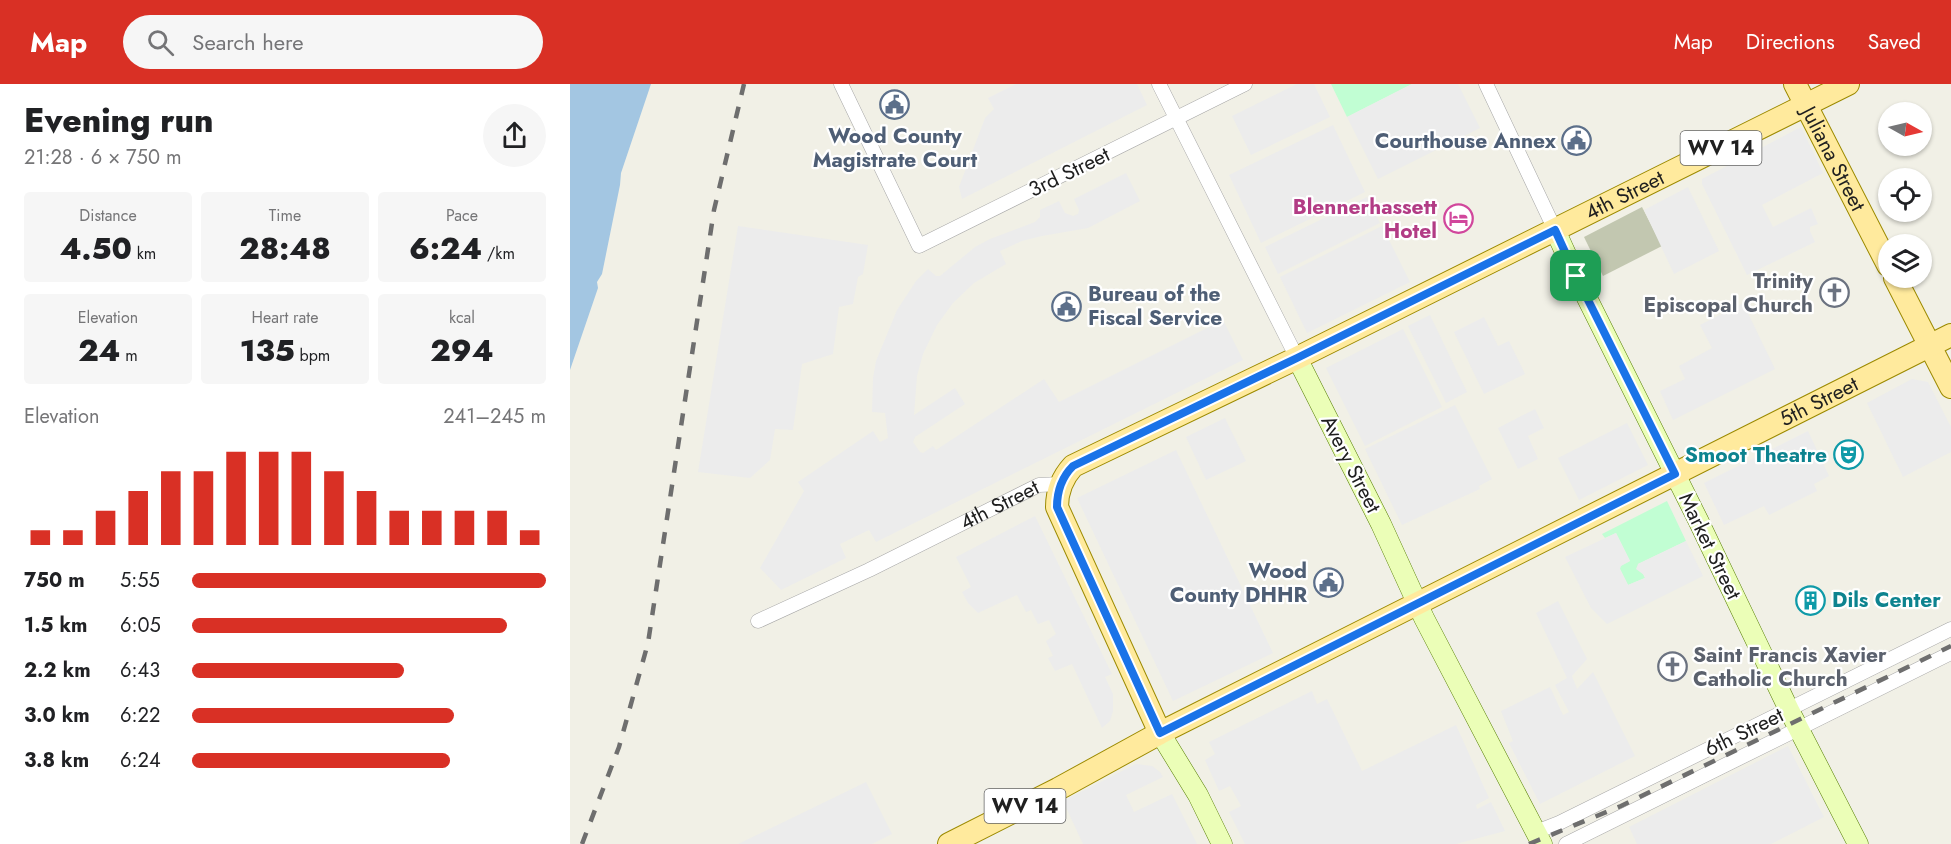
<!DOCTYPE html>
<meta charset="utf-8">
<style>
:root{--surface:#fff;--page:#f6f6f6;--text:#202124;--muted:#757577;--accent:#d93025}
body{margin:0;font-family:Jost,sans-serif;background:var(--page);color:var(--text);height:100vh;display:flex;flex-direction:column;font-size:22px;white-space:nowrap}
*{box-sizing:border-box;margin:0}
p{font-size:20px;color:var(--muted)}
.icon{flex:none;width:33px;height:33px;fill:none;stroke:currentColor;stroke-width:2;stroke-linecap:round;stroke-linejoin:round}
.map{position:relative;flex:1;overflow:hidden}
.panel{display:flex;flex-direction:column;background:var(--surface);width:570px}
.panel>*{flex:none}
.needle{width:39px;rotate:98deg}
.tools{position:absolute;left:1308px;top:18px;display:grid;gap:12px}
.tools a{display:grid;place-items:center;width:54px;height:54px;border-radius:50%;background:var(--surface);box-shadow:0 2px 4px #0004;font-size:30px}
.pin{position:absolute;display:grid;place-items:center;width:51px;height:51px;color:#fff;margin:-26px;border-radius:12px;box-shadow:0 3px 9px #0006}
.round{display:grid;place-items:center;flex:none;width:63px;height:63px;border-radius:32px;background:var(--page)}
.overview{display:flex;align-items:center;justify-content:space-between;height:102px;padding:0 24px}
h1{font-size:33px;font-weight:800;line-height:45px}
.stats{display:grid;grid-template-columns:repeat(3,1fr);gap:9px;height:102px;padding:6px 24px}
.stats div{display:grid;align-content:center;border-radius:6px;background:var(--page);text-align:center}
.stats b{font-size:30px;font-weight:800}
.stats small{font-size:16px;font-weight:400}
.stats p{font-size:16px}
.chart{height:168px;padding:12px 24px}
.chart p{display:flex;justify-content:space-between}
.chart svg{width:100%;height:108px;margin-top:6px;stroke:var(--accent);stroke-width:6}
ul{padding:0 24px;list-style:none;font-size:20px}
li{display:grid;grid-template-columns:96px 72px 1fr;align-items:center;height:45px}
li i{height:15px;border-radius:8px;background:var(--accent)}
header{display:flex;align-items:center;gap:36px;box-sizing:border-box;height:84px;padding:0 30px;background:var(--accent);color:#fff}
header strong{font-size:28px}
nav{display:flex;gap:33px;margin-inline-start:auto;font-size:21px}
.search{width:420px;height:54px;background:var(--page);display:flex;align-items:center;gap:15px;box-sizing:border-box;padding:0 21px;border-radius:33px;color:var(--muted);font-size:22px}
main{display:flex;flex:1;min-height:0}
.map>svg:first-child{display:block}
.construction{fill:#c2c7b0}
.park{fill:#c1fed3}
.parking{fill:#ececec}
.water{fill:#a3c6e2}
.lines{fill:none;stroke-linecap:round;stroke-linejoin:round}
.street-casing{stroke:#a7a7a7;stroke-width:15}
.secondary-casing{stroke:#557e00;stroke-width:21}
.primary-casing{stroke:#9c8a00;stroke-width:24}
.street{stroke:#fff;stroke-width:14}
.secondary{stroke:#ebfeb7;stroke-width:20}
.primary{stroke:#ffea9d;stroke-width:22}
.rail{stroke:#6e6e6e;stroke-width:4.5;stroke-dasharray:12 12;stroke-linecap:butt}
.route-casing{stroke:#fff;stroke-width:12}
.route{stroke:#1a73e8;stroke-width:8}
.labels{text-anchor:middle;stroke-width:4.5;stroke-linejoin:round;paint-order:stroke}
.shield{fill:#fff;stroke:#636363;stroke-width:1.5}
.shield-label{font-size:20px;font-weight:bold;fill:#202020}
.service-label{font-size:21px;font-weight:bold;fill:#4e5e75;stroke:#fff;text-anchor:end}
.street-label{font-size:21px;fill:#202020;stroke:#fff}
.hotel-label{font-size:21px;font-weight:bold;fill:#b23c85;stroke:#fff;text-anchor:end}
.worship-label{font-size:21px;font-weight:bold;fill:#5b616d;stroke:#fff;text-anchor:end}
.culture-label{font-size:21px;font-weight:bold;fill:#0d838f;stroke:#fff;text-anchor:end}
</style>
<header>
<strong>Map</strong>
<div class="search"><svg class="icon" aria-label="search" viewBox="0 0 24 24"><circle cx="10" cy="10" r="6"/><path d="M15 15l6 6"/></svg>Search here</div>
<nav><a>Map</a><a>Directions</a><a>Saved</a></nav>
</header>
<main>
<section class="panel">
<div class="overview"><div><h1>Evening run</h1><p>21:28 · 6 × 750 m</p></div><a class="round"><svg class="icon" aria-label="share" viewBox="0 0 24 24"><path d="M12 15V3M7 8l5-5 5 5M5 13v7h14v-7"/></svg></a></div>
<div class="stats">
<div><p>Distance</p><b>4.50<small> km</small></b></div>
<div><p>Time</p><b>28:48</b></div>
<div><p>Pace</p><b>6:24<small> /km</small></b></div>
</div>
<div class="stats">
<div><p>Elevation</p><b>24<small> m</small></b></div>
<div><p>Heart rate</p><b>135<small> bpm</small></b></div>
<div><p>kcal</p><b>294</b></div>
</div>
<div class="chart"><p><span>Elevation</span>241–245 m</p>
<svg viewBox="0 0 160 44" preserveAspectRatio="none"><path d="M5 44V38M15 44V38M25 44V30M35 44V22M45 44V14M55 44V14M65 44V6M75 44V6M85 44V6M95 44V14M105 44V22M115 44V30M125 44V30M135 44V30M145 44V30M155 44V38"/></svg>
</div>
<ul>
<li><b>750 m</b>5:55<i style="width:100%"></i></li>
<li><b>1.5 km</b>6:05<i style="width:89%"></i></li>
<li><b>2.2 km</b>6:43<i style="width:60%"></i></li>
<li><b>3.0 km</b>6:22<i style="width:74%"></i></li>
<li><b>3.8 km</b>6:24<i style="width:73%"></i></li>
</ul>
</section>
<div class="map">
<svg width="1381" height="760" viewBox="0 0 1381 760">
<rect width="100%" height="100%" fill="#f1f0e6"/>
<!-- construction -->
<polygon class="construction" points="1072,123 1092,162 1033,192 1014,153"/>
<!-- park -->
<g class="park">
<polygon points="761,0 842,0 777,33"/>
<polygon points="1097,417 1116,457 1068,480 1075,494 1058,501 1050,485 1050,482 1060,477 1046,449 1035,454 1032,450"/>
</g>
<!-- parking -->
<g class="parking">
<polygon points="446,0 567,0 577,21 392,115 389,103 415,34 424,25 418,14"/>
<polygon points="727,0 744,0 760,33 681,71 662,32"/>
<polygon points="842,0 888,0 910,44 808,95 777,33"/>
<polygon points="763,41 795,108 691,159 659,91"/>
<polygon points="1231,43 1253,89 1192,121 1203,143 1241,124 1248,140 1240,143 1240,147 1245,158 1177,191 1132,100 1132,95"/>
<polygon points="556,89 570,117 518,144 472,152 452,157 430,167 436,180 404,199 383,219 367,241 353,270 347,292 344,331 385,304 395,320 345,353 343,358 350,368 353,369 363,362 366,366 474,295 489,318 653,236 673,276 306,458 299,446 270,460 276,474 211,506 190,484 234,407 228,398 303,347 310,358 318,354 315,329 302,328 303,294 306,277 327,226 346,197 358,185 366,192 370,192 405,163 420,155 465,138 470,133 470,126 489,117 495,129 503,132 508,130 509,126 504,115"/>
<polygon points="1118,103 1149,167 1104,190 1074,126"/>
<polygon points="797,113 810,139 708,190 695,163"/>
<polygon points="168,142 298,161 293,190 288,193 283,220 269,223 263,270 232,280 223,346 205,345 200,376 180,394 128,388"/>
<polygon points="812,142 840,198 737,249 710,193"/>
<polygon points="1173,219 1205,285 1103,336 1090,307 1115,295 1109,282 1142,264 1130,241"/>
<polygon points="860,231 897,308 876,319 838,242"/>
<polygon points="914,233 928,262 939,257 955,290 914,310 884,248"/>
<polygon points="833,245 872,323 795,362 756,284"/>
<polygon points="1342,295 1358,298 1381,343 1381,368 1333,393 1297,319"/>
<polygon points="885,321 922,395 909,402 910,405 832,441 795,365"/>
<polygon points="965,325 974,344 958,352 968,375 948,385 928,344"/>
<polygon points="655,334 676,377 636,396 616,353"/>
<polygon points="1057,339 1078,381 1009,416 988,374"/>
<polygon points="1238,347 1259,392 1244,400 1247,407 1199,431 1194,422 1154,441 1134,399"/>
<polygon points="606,366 703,569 603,617 507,414"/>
<polygon points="465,432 542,590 535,593 543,610 543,627 540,637 532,644 502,580 485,587 478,574 483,572 476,557 486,550 479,536 468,540 461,526 456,528 447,511 408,529 398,519 392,508 401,503 386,473"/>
<polygon points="1046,449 1060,477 1051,482 1050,485 1058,501 1075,494 1074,491 1066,485 1068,480 1116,457 1133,492 1037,540 1021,524 995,473"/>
<polygon points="988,517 1017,575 1002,592 1007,605 1023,588 1065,672 970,720 939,659 943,657 931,627 980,603 993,631 999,628 985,601 997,594 966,529"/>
<polygon points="742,607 747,620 757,615 792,687 886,641 919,714 906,721 907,725 921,718 935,747 886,760 675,760 659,728 671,722 660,702 649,707 635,676 645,670 639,658"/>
<polygon points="1218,662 1254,733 1201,760 1067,760 1059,743"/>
<polygon points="566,680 582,682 590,688 593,693 556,711 564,728 602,710 627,760 513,760 493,717"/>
<polygon points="296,698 322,750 302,760 168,760"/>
</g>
<!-- water -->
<polygon class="water" points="0,0 81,0 51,89 50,101 32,190 27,198 28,204 0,286"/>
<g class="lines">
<defs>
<g id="street">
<polyline points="271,0 349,162 675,0"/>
<polyline points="589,0 727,274"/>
<polyline points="916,0 985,146"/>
<path id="s1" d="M 188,537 L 299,486 L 469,401 L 490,400"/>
<polyline points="966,748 989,739 1381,545"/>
<polyline points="996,760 1381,569"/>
</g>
<g id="secondary">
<polyline points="985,146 1006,192 1128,436 1219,626 1288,760"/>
<polyline points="727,274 811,440 854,534 972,760"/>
<polyline points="590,649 628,711 652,760"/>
</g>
<g id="primary">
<path id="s2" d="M 1225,0 L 1318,181"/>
<polyline points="1325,194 1381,303"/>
<path id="s3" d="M 590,649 L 487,423 C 487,407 492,394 503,382 L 727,274 L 1278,0"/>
<path id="s4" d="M 379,760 L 488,705 L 590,649 L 1381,251"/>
</g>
</defs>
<!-- street casing -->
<use href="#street" class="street-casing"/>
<!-- secondary casing -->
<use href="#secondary" class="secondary-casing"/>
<!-- primary casing -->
<use href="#primary" class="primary-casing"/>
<!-- street -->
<use href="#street" class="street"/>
<!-- secondary -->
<use href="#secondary" class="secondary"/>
<!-- primary -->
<use href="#primary" class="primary"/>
<!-- rail -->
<g class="rail">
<polyline points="12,760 49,663 78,559 144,126 174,0"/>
<polyline points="959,760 1051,722 1381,562"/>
</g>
</g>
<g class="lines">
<defs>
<path id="route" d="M 985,146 L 1006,192 L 1105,390 L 590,649 L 487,423 C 487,407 491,394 503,382 L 727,274 Z"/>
</defs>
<!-- route casing -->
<use href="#route" class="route-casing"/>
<!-- route -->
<use href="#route" class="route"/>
</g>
<!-- icons -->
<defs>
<symbol id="civic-ring" viewBox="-11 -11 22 22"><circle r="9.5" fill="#fff" stroke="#5c6f8a" stroke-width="1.5"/><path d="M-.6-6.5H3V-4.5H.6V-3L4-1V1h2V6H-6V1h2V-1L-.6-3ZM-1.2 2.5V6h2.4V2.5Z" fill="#5c6f8a"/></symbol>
<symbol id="hotel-ring" viewBox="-11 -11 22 22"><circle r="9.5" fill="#fff" stroke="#d1479c" stroke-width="1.5"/><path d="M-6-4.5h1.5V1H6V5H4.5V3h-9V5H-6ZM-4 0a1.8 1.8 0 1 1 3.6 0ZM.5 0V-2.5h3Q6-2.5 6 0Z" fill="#d1479c"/></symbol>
<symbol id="church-ring" viewBox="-11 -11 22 22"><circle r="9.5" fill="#fff" stroke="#6b7280" stroke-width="1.5"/><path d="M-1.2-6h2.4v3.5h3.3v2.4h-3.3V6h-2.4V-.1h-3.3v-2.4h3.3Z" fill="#6b7280"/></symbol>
<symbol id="theatre-ring" viewBox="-11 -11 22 22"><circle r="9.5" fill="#fff" stroke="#0f9aa8" stroke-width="1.5"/><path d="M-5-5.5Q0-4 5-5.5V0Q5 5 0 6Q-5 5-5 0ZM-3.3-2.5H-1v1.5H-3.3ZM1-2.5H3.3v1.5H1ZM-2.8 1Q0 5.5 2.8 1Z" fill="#0f9aa8"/></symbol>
<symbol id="building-ring" viewBox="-11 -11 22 22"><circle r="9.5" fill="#fff" stroke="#0f9aa8" stroke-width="1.5"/><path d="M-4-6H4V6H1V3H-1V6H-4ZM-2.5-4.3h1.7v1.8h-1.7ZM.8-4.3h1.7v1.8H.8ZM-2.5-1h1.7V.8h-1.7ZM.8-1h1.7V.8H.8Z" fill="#0f9aa8"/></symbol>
</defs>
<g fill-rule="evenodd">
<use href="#civic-ring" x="308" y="4" width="33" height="33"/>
<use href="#civic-ring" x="990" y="40" width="33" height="33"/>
<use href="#hotel-ring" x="872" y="118" width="33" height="33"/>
<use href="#church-ring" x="1248" y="192" width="33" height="33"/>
<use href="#civic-ring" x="480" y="206" width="33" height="33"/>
<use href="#theatre-ring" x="1262" y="354" width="33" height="33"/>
<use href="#civic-ring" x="742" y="482" width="33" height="33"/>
<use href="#building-ring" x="1224" y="500" width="33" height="33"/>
<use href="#church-ring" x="1086" y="566" width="33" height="33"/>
</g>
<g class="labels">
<!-- shield labels -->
<g class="shield">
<rect x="1110.5" y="47" width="81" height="34" rx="4.5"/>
<rect x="414.5" y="705" width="81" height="34" rx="4.5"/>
</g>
<g class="shield-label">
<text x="1151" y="71">WV 14</text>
<text x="455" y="729">WV 14</text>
</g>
<!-- service labels -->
<g class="service-label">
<text x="325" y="59" text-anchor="middle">Wood County<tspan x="325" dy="24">Magistrate Court</tspan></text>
<text x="986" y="64">Courthouse Annex</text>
<text x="518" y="217" text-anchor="start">Bureau of the<tspan x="518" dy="24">Fiscal Service</tspan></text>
<text x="737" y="494">Wood<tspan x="737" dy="24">County DHHR</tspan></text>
</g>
<!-- street labels -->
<g class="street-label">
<text dy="7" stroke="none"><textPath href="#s2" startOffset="84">Juliana Street</textPath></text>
<text transform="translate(499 88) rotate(-26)" y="7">3rd Street</text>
<text dy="7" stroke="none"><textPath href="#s3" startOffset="908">4th Street</textPath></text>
<text dy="7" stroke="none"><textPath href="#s4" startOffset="976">5th Street</textPath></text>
<text transform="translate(781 380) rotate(63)" y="7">Avery Street</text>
<text dy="7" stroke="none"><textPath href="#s1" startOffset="268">4th Street</textPath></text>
<text transform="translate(1140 462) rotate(64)" y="7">Market Street</text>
<text transform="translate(1174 648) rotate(-26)" y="7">6th Street</text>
</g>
<!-- hotel labels -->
<g class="hotel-label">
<text x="867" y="130">Blennerhassett<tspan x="867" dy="24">Hotel</tspan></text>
</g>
<!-- worship labels -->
<g class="worship-label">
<text x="1243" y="204">Trinity<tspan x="1243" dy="24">Episcopal Church</tspan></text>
<text x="1123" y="578" text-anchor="start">Saint Francis Xavier<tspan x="1123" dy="24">Catholic Church</tspan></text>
</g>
<!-- culture labels -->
<g class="culture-label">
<text x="1257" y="378">Smoot Theatre</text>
<text x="1262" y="523" text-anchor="start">Dils Center</text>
</g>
</g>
</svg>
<div class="tools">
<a><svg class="needle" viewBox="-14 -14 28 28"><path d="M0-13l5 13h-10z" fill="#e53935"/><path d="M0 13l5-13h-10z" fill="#757577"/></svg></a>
<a><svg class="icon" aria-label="locate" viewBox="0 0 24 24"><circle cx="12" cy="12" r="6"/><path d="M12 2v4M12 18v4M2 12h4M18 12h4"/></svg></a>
<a><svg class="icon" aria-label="layers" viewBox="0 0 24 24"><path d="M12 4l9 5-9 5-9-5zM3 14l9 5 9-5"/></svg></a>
</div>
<div class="pin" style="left:1006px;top:192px;background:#1e9e55"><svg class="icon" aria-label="arrive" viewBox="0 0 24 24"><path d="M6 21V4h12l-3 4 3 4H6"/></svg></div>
</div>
</main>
